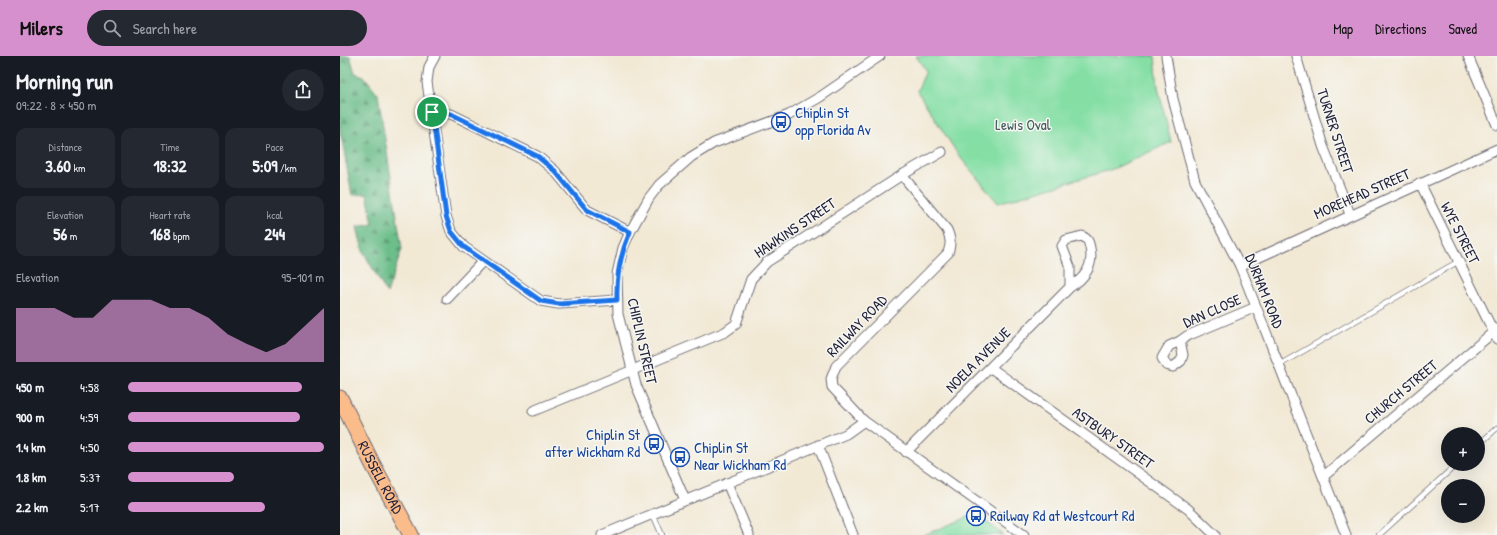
<!DOCTYPE html>
<meta charset="utf-8">
<style>
:root{--surface:#171b24;--page:#242831;--text:#f1f3f6;--muted:#9ea1a6;--accent:#d690ce}
body{margin:0;font-family:"Patrick Hand",sans-serif;background:var(--page);color:var(--text);height:100vh;display:flex;flex-direction:column;font-size:15px;white-space:nowrap}
*{box-sizing:border-box;margin:0}
p{font-size:13px;color:var(--muted)}
.icon{flex:none;width:22px;height:22px;fill:none;stroke:currentColor;stroke-width:2;stroke-linecap:round;stroke-linejoin:round}
.map{position:relative;flex:1;overflow:hidden}
.sheet{display:flex;flex-direction:column;background:var(--surface);width:340px}
.sheet>*{flex:none}
.fabs{position:absolute;left:1101px;top:371px;display:grid;gap:8px}
.fabs a{display:grid;place-items:center;width:44px;height:44px;border-radius:50%;background:var(--surface);box-shadow:0 4px 16px #0002;font-size:20px}
.pin{position:absolute;display:grid;place-items:center;width:34px;height:34px;color:#fff;margin:-17px;border:2px solid #fff;border-radius:50%;box-shadow:0 1px 4px #0007}
.round{display:grid;place-items:center;flex:none;width:42px;height:42px;border-radius:21px;background:var(--page)}
.overview{display:flex;align-items:center;justify-content:space-between;height:68px;padding:0 16px}
h1{font-size:22px;font-weight:700;line-height:30px}
.figures{display:grid;grid-template-columns:repeat(3,1fr);gap:6px;height:68px;padding:4px 16px}
.figures div{display:grid;align-content:center;border-radius:10px;background:var(--page);text-align:center}
.figures b{font-size:17px;font-weight:700}
.figures small{font-size:11px;font-weight:400}
.figures p{font-size:11px}
.chart{height:112px;padding:8px 16px}
.chart p{display:flex;justify-content:space-between}
.chart svg{width:100%;height:72px;margin-top:4px;fill:var(--accent);opacity:.7}
ul{padding:0 16px;list-style:none;font-size:13px}
li{display:grid;grid-template-columns:64px 48px 1fr;align-items:center;height:30px}
li i{height:10px;border-radius:5px;background:var(--accent)}
header{display:flex;align-items:center;gap:24px;box-sizing:border-box;height:56px;padding:0 20px;background:var(--accent);color:#111}
header strong{font-size:19px}
nav{display:flex;gap:22px;margin-inline-start:auto;font-size:14px}
.search{width:280px;height:36px;background:var(--page);display:flex;align-items:center;gap:10px;box-sizing:border-box;padding:0 14px;border-radius:22px;color:var(--muted);font-size:15px}
main{display:flex;flex:1;min-height:0}
.map>svg:first-child{display:block}
.forest{fill:url(#forest-firs);stroke:#477062}
.park{fill:#85dfa5;stroke:#548070}
.lines{fill:none;stroke-linecap:round;stroke-linejoin:round}
.service-casing{stroke:#6b6871;stroke-width:6}
.minor-casing{stroke:#6b6871;stroke-width:11}
.primary-casing{stroke:#6b6871;stroke-width:17}
.service{stroke:#fff;stroke-width:4.5}
.minor{stroke:#fff;stroke-width:9}
.primary{stroke:#fabc8b;stroke-width:15}
.route-casing{stroke:#fff;stroke-width:8}
.route{stroke:#1a73e8;stroke-width:5}
.labels{text-anchor:middle;stroke-width:3;stroke-linejoin:round;paint-order:stroke}
.transit-label{font-size:15px;fill:#164399;stroke:#f6f6f2;text-anchor:start}
.park-label{font-size:15px;fill:#405b5b;stroke:#f6f6f2}
.street-label{font-size:15px;fill:#22223b;stroke:#f6f6f2}
</style>
<header>
<strong>Milers</strong>
<div class="search"><svg class="icon" aria-label="search" viewBox="0 0 24 24"><circle cx="10" cy="10" r="6"/><path d="M15 15l6 6"/></svg>Search here</div>
<nav><a>Map</a><a>Directions</a><a>Saved</a></nav>
</header>
<main>
<section class="sheet">
<div class="overview"><div><h1>Morning run</h1><p>09:22 · 8 × 450 m</p></div><a class="round"><svg class="icon" aria-label="share" viewBox="0 0 24 24"><path d="M12 15V3M7 8l5-5 5 5M5 13v7h14v-7"/></svg></a></div>
<div class="figures">
<div><p>Distance</p><b>3.60<small> km</small></b></div>
<div><p>Time</p><b>18:32</b></div>
<div><p>Pace</p><b>5:09<small> /km</small></b></div>
</div>
<div class="figures">
<div><p>Elevation</p><b>56<small> m</small></b></div>
<div><p>Heart rate</p><b>168<small> bpm</small></b></div>
<div><p>kcal</p><b>244</b></div>
</div>
<div class="chart"><p><span>Elevation</span>95–101 m</p>
<svg viewBox="0 0 160 44" preserveAspectRatio="none"><path d="M0 44V11L10 11L20 11L30 17L40 17L50 6L60 6L70 6L80 11L90 11L100 17L110 27L120 33L130 38L140 33L150 22L160 11V44z"/></svg>
</div>
<ul>
<li><b>450 m</b>4:58<i style="width:89%"></i></li>
<li><b>900 m</b>4:59<i style="width:88%"></i></li>
<li><b>1.4 km</b>4:50<i style="width:100%"></i></li>
<li><b>1.8 km</b>5:37<i style="width:54%"></i></li>
<li><b>2.2 km</b>5:17<i style="width:70%"></i></li>
</ul>
</section>
<div class="map">
<svg width="1157" height="479" viewBox="0 0 1157 479">
<defs>
<pattern id="forest-firs" width="22" height="20" patternUnits="userSpaceOnUse"><rect width="22" height="20" fill="#6cbe8a"/><path d="M5 1l3.5 6h-7zM16 11l3.5 6h-7z" fill="#589a72"/></pattern>
</defs>
<rect width="100%" height="100%" fill="#f6f6f2"/>
<filter id="ink" filterUnits="userSpaceOnUse"><feTurbulence type="fractalNoise" baseFrequency=".025" numOctaves="2"/><feDisplacementMap in="SourceGraphic" scale="8" xChannelSelector="R" yChannelSelector="G"/><feConvolveMatrix kernelMatrix="1 2 1 2 8 2 1 2 1" color-interpolation-filters="sRGB"/></filter>
<filter id="wash" filterUnits="userSpaceOnUse"><feTurbulence type="fractalNoise" baseFrequency=".012" numOctaves="4" result="noise"/><feDisplacementMap in="SourceGraphic" scale="16" xChannelSelector="R" yChannelSelector="G"/><feGaussianBlur stdDeviation="0.9" result="paint"/><feColorMatrix in="noise" values="0 0 0 0 0 0 0 0 0 0 0 0 0 0 0 0 0 1.4 0 .05"/><feComposite in="paint" operator="in"/></filter>
<g filter="url(#wash)">
<rect width="100%" height="100%" fill="#f2e9d5"/>
<!-- forest -->
<polygon class="forest" points="0,0 10,0 15,17 24,20 38,38 62,193 47,238 23,195 17,171 33,168 27,138 12,139 0,74"/>
<!-- park -->
<g class="park">
<polygon points="576,0 815,0 818,31 831,86 773,113 658,147 619,100 577,35 586,15"/>
<polygon points="636,458 664,479 583,479"/>
</g>
</g>
<g filter="url(#ink)">
<g class="lines">
<defs>
<g id="service">
<polyline points="939,309 1119,205"/>
<polyline points="1138,389 1157,372"/>
<polyline points="313,458 322,479"/>
<polyline points="1039,479 1117,408"/>
</g>
<g id="minor">
<polyline points="95,0 89,11 87,26 106,160 111,175 124,191 201,245 219,248 277,244"/>
<polyline points="826,0 833,43 855,125 900,210 1006,479"/>
<polyline points="956,0 983,90 1010,158"/>
<polyline points="1128,0 1157,69"/>
<polyline points="92,56 111,58 197,100 215,115 247,154 290,176"/>
<path d="M 562,119 L 607,174 C 611,183 611,188 608,197 L 496,310 L 491,323 L 492,331 L 524,365 L 684,479"/>
<polyline points="1080,127 1157,283"/>
<polyline points="900,210 1157,93"/>
<polyline points="107,243 143,205"/>
<polyline points="840,285 829,290 822,302 826,309 833,311 841,305 843,299 840,285 847,280 916,251"/>
<polyline points="651,312 848,453 875,479"/>
<polyline points="193,355 385,276 396,268 411,223 427,206 562,119 602,96"/>
<polyline points="478,389 513,479"/>
<path d="M 566,396 L 730,231 C 744,223 754,210 750,192 C 749,186 748,183 742,180 L 726,184 L 722,190 L 730,211 L 730,231"/>
<polyline points="984,420 1157,273"/>
<polyline points="387,427 409,479"/>
<polyline points="345,444 296,329 278,258 277,218 283,192 290,176 309,142 319,129 351,101 374,87 449,59 480,41 540,0"/>
<polyline points="262,479 506,378 524,365"/>
</g>
<g id="primary">
<path id="s1" d="M 0,342 L 32,407 L 71,479"/>
</g>
</defs>
<!-- service casing -->
<use href="#service" class="service-casing"/>
<!-- minor casing -->
<use href="#minor" class="minor-casing"/>
<!-- primary casing -->
<use href="#primary" class="primary-casing"/>
<!-- service -->
<use href="#service" class="service"/>
<!-- minor -->
<use href="#minor" class="minor"/>
<!-- primary -->
<use href="#primary" class="primary"/>
</g>
</g>
<g class="lines" filter="url(#ink)">
<defs>
<path id="route" d="M 92,56 L 111,58 L 197,100 L 215,115 L 247,154 L 290,176 C 280,199 276,219 277,244 L 219,248 L 201,245 L 124,191 L 111,175 L 106,160 Z"/>
</defs>
<!-- route casing -->
<use href="#route" class="route-casing"/>
<!-- route -->
<use href="#route" class="route"/>
</g>
<!-- icons -->
<defs>
<symbol id="bus-ring" viewBox="-11 -11 22 22"><circle r="9.5" fill="#f6f6f2" stroke="#1a4fb4" stroke-width="1.5"/><path d="M-5-6H5V4H4V6H2V4H-2V6H-4V4H-5ZM-3.5-4V0h7V-4ZM-3.5 1.2v1.5H-2V1.2ZM2 1.2v1.5H3.5V1.2Z" fill="#1a4fb4"/></symbol>
</defs>
<g fill-rule="evenodd">
<use href="#bus-ring" x="430" y="55" width="22" height="22"/>
<use href="#bus-ring" x="303" y="377" width="22" height="22"/>
<use href="#bus-ring" x="329" y="390" width="22" height="22"/>
<use href="#bus-ring" x="625" y="449" width="22" height="22"/>
</g>
<g class="labels">
<!-- transit labels -->
<g class="transit-label">
<text x="455" y="62">Chiplin St<tspan x="455" dy="17">opp Florida Av</tspan></text>
<text x="300" y="384" text-anchor="end">Chiplin St<tspan x="300" dy="17">after Wickham Rd</tspan></text>
<text x="354" y="397">Chiplin St<tspan x="354" dy="17">Near Wickham Rd</tspan></text>
<text x="650" y="465">Railway Rd at Westcourt Rd</text>
</g>
<!-- park labels -->
<g class="park-label">
<text x="683" y="74">Lewis Oval</text>
</g>
<!-- street labels -->
<g class="street-label">
<text transform="translate(995 75) rotate(72)" y="5">TURNER STREET</text>
<text transform="translate(1022 138) rotate(-24)" y="5">MOREHEAD STREET</text>
<text transform="translate(455 172) rotate(-34)" y="5">HAWKINS STREET</text>
<text transform="translate(1120 177) rotate(63)" y="5">WYE STREET</text>
<text transform="translate(924 235) rotate(68)" y="5">DURHAM ROAD</text>
<text transform="translate(872 255) rotate(-24)" y="5">DAN CLOSE</text>
<text transform="translate(517 270) rotate(-46)" y="5">RAILWAY ROAD</text>
<text transform="translate(302 285) rotate(77)" y="5">CHIPLIN STREET</text>
<text transform="translate(638 304) rotate(-45)" y="5">NOELA AVENUE</text>
<text transform="translate(1061 336) rotate(-40)" y="5">CHURCH STREET</text>
<text transform="translate(773 382) rotate(35)" y="5">ASTBURY STREET</text>
<text dy="5" stroke="none"><textPath href="#s1" startOffset="89">RUSSELL ROAD</textPath></text>
</g>
</g>
</svg>
<div class="fabs">
<a>+</a>
<a>−</a>
</div>
<div class="pin" style="left:92px;top:56px;background:#1e9e55"><svg class="icon" aria-label="arrive" viewBox="0 0 24 24"><path d="M6 21V4h12l-3 4 3 4H6"/></svg></div>
</div>
</main>
